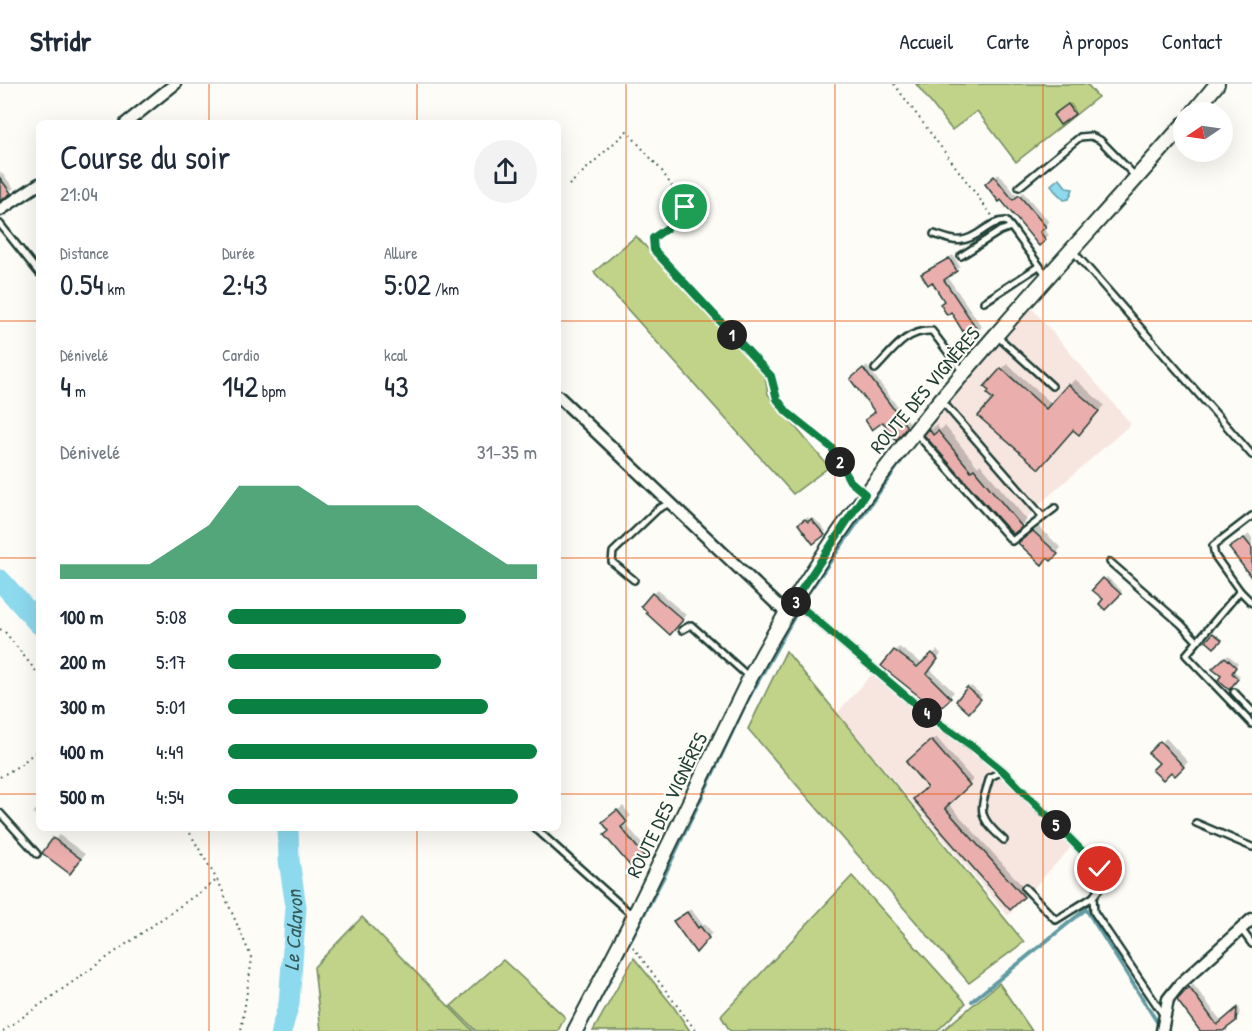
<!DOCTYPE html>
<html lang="fr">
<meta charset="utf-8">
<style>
:root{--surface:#fff;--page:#f2f2f3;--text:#1f2937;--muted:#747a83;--line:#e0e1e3;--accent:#0b8043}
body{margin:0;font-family:"Patrick Hand",sans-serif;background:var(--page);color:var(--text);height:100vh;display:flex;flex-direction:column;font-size:22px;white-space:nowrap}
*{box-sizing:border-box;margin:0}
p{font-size:20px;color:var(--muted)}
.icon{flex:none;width:33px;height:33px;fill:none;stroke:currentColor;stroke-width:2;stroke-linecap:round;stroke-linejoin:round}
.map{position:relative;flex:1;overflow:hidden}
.panel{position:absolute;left:36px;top:36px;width:525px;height:711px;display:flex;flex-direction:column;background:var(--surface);border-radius:9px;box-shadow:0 6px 24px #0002}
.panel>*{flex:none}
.needle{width:39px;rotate:257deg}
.fabs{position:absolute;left:1173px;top:18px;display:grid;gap:12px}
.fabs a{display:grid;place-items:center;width:60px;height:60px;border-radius:50%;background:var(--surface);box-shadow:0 6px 24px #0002;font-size:30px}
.pin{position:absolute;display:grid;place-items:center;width:51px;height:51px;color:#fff;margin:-26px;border:3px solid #fff;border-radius:50%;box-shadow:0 2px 6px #0007}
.km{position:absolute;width:30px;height:30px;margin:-15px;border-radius:50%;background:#222;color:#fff;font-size:16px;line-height:30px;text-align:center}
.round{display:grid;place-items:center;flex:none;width:63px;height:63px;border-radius:32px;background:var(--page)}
.summary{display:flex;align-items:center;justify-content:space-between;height:102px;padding:0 24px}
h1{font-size:33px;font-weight:600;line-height:45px}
.figures{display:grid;grid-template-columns:repeat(3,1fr);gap:9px;height:102px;padding:6px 24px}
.figures div{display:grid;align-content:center}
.figures b{font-size:30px;font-weight:600}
.figures small{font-size:16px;font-weight:400}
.figures p{font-size:16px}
.chart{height:168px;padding:12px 24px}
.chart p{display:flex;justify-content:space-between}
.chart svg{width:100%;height:108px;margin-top:6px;fill:var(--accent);opacity:.7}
ul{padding:0 24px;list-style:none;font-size:20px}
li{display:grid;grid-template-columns:96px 72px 1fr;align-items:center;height:45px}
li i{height:15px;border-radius:8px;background:var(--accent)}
header{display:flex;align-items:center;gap:36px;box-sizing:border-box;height:84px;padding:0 30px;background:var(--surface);border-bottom:2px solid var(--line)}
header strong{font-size:28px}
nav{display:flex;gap:33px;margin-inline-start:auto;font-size:21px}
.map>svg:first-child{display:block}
.built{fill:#f7e5e0}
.green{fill:#c0d389;stroke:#70885e;stroke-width:1.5}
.water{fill:#8dd9ee;stroke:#619ba4;stroke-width:1.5}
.shadow{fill:#0003}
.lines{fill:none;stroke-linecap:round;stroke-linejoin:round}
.stream{stroke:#619ba4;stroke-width:4}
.river{stroke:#8dd9ee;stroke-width:21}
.building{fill:#eaafac;stroke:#1f3d34;stroke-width:1.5}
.lane-casing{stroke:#1f3d34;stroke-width:10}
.street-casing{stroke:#1f3d34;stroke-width:15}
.secondary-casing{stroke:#1f3d34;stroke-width:18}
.path{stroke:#1f3d34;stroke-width:2;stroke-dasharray:1.5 4.5;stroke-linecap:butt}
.lane{stroke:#fdfcf7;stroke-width:5}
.street{stroke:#fdfcf7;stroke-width:10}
.secondary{stroke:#fdfcf7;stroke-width:14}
.route-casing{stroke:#fff;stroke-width:12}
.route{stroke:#0b8043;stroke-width:8}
.grid{fill:none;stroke:#e8590c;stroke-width:1.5;stroke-opacity:0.55}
.labels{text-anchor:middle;stroke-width:4.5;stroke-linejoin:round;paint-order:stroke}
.street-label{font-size:20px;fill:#1f3d34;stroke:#fdfcf7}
.water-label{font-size:21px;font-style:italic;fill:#355c59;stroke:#fdfcf7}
</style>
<header>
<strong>Stridr</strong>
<nav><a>Accueil</a><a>Carte</a><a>À propos</a><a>Contact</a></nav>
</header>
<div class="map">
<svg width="1252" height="947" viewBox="0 0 1252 947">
<rect width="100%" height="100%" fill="#fdfcf7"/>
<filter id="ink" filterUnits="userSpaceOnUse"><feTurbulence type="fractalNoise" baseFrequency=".0167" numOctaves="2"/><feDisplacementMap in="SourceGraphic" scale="12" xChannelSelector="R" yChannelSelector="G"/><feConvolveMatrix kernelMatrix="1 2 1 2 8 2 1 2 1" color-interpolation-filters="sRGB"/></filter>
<g filter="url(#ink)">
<!-- built -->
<g class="built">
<polygon points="1030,222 1131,340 1044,416 1008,455 912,353"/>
<polygon points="872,590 1003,693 1073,761 1008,832 837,629"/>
</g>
<!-- green -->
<g class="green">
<polygon points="916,0 1087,0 1098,13 1016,78 977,27 952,46"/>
<polygon points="636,152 765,292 768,310 829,383 793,410 594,188"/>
<polygon points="786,567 1024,858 969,899 748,645"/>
<polygon points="852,792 966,919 937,947 730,947 721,932"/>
<polygon points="362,833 473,947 321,947 314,883"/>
<polygon points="634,874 673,922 690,947 593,947"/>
<polygon points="503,876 565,933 558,947 476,947 451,922"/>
<polygon points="999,899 1032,947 942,947"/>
</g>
<!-- water -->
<polygon class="water" points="1059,94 1067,104 1073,105 1069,115 1064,116 1054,106 1051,101"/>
<!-- shadow -->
<g class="shadow">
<polygon points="1071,19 1076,26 1074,29 1058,29"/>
<polygon points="0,87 14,104 0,114"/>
<polygon points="999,90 1018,113 1023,108 1049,138 1043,144 1049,151 1039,160 990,97"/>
<polygon points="953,171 960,183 947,192 982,243 978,247 946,216 926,187"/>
<polygon points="1007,280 1052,320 1075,295 1104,321 1085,343 1074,344 995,315 1002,285"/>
<polygon points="867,282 910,339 900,351 877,328 856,291"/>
<polygon points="936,340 940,346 945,342 978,383 980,380 1027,436 1021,442 1013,448 926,351"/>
<polygon points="808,433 811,437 814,434 826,447 824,450 800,440"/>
<polygon points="1039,443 1061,464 1051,475 1024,454"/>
<polygon points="1249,450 1252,454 1252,497 1245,487 1247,485 1236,460"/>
<polygon points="1107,493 1122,507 1105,524 1105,515 1094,506"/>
<polygon points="657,506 686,531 674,544 653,510"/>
<polygon points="899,563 923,580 937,566 941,570 930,585 954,608 942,621 895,567"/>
<polygon points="1228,571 1238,579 1233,586 1240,592 1229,604 1224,592 1215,584"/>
<polygon points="971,602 982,611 969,627 958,617"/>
<polygon points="936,653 973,696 948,719 1027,807 1010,823 912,674"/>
<polygon points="1166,654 1188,678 1175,690 1150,669"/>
<polygon points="39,722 39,735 33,729"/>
<polygon points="623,722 631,732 624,738 648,766 631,781 611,746 608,734"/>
<polygon points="59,751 85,770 74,784 44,769"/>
<polygon points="691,825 703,841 705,839 712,849 696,866 680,833"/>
<polygon points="1193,900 1222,938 1240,923 1239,932 1225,943 1228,947 1202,947 1179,916"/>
</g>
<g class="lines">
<!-- stream -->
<g class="stream">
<polyline points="972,917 1086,825 1159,941"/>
<polyline points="583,947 666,788 747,617 805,513 903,374"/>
</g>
<!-- river -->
<g class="river">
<polyline points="0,496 39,540"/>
<path id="s1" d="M 281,947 L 289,920 L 296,823 L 289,776 L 288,744"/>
</g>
</g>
<!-- building -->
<g class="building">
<polygon points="1068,20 1075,30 1060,41 1053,31"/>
<polygon points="994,92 1013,116 1019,111 1046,143 1040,148 1046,156 1039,162 1001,116 999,118 985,100"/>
<polygon points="0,94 11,109 0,117"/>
<polygon points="949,174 957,187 944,196 979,248 968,256 951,228 947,231 940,220 944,217 932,198 928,201 921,190"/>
<polygon points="863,284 907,343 896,357 883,338 872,346 865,336 875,328 850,295"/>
<polygon points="1001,284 1046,325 1068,300 1099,327 1079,351 1073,346 1039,385 978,332 993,315 987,310 989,307 984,303"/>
<polygon points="929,345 933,351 938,347 971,387 974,385 1022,443 1013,450 1006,443 924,351"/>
<polygon points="805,435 808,438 811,435 825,451 813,460 798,440"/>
<polygon points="1033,447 1058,470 1051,477 1047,474 1042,481 1018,459"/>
<polygon points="1244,454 1252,464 1252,494 1229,464"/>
<polygon points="1103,494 1121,510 1105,526 1099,520 1103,515 1092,506"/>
<polygon points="652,509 683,536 670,551 646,529 647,528 641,522"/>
<polygon points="1213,549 1222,556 1214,564 1206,557"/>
<polygon points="894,566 917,583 932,569 938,575 927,590 951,614 942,623 938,619 934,624 881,582"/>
<polygon points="1225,573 1236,583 1232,589 1238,595 1229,606 1218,596 1221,592 1212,585"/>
<polygon points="967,603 981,615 969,629 956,617"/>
<polygon points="931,656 970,701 945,724 1024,813 1010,826 913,715 927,703 906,678"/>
<polygon points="1160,657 1184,683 1175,692 1171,688 1163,696 1152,686 1159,679 1148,669"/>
<polygon points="617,726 627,738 621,743 644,772 631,783 604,751 609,747 602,738"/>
<polygon points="53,754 81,775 70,790 42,769"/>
<polygon points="687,828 698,844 700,842 709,854 696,869 673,837"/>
<polygon points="1189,903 1217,941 1237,924 1236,937 1223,947 1200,947 1177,916"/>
</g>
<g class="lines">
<defs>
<g id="lane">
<polyline points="1019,103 1080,53 1091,52 1100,56 1136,93"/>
<polyline points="0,140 39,189"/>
<path d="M 934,150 C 943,153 953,158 962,156 C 979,154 988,137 1006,137 L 1011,143"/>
<polyline points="1073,167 1252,371"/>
<polyline points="961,172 1000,147 1011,143 1047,192"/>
<polyline points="984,218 1039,182"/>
<polyline points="997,252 1052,302"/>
<path d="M 875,285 C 892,268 906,245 932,247 L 963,288"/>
<polyline points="941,316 1043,433"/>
<polyline points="915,348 1012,457 1055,424"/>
<polyline points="1252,432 1213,462 1215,472 1240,507 1186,571 1252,640"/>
<polyline points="1110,478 1181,540 1197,557"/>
<polyline points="634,496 612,478 613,468 658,425 670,419"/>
<polyline points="1240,507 1252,519"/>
<polyline points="795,518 934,636 972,662 1003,687"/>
<polyline points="682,546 691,541 749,593"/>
<polyline points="1234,608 1252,627"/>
<polyline points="0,729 37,770"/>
<polyline points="1196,739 1252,763"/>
<polyline points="535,744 632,831"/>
<path d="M 1004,756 C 976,732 980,726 990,693 L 1003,687 L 1100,785 L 1107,795 L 1093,813 L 1094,828 L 1163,930"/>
<polyline points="1025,804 1056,836 1093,813"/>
<polyline points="1241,845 1252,860"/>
</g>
<g id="street">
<polyline points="126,39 175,0"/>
<polyline points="0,126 39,100"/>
<polyline points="558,312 786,529"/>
<polyline points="1162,947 1168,915 1180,900 1252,835"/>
</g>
<g id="secondary">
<polyline points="1194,28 1217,0"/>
<path d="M 575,947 L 634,833 L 750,594 C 861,382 1028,219 1184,40"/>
</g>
</defs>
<!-- lane casing -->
<use href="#lane" class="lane-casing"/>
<!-- street casing -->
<use href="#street" class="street-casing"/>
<!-- secondary casing -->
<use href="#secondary" class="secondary-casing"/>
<!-- path -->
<g class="path">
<polyline points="894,0 993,133"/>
<polyline points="569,101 627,47 662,87 685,123 673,139 653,154 654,166 771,292 777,315 787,328 832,364 850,397 858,404"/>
<polyline points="0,545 5,548 39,591"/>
<polyline points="0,693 20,681 39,665"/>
<polyline points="187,744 220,801 252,875 241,947"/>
<polyline points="633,863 696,947"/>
<polyline points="3,947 217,796"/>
</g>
<!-- lane -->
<use href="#lane" class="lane"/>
<!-- street -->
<use href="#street" class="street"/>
<!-- secondary -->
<use href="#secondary" class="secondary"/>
</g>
</g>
<g class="lines" filter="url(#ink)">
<defs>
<polyline id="route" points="685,123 673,140 653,154 654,166 771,292 777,315 787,328 832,364 850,397 865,410 794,517 934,636 972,662 1003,687 1100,785"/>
</defs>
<!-- route casing -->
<use href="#route" class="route-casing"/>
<!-- route -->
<use href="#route" class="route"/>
</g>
<!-- grid -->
<path class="grid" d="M 209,0 L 209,39M 417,0 L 417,39M 626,0 L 626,947M 835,0 L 835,947M 1043,0 L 1043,947M 0,237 L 39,237M 558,237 L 1252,237M 0,474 L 39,474M 558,474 L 1252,474M 0,710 L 39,710M 558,710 L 1252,710M 209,744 L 209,947M 417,744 L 417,947"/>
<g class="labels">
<!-- street labels -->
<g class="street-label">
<text transform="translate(925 306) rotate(-50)" y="7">ROUTE DES VIGNÈRES</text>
<text transform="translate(667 721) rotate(-64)" y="7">ROUTE DES VIGNÈRES</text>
</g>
<!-- water labels -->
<g class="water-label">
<text dy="7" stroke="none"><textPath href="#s1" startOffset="102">Le Calavon</textPath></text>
</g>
</g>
</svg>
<div class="fabs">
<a><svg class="needle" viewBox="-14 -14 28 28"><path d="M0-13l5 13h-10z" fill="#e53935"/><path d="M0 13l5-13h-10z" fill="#747a83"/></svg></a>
</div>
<div class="pin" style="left:685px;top:123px;background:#1e9e55"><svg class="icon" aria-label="arrive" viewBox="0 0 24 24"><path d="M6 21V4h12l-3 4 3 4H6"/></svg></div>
<div class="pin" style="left:1100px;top:785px;background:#d93025"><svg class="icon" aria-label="check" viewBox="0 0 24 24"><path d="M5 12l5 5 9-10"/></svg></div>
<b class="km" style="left:732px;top:251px">1</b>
<b class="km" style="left:840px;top:378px">2</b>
<b class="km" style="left:796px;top:518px">3</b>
<b class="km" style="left:927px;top:629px">4</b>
<b class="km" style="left:1056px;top:741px">5</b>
<section class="panel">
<div class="summary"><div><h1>Course du soir</h1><p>21:04</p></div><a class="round"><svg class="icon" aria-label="share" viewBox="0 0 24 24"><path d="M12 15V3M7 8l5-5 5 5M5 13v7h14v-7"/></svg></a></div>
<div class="figures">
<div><p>Distance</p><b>0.54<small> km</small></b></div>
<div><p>Durée</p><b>2:43</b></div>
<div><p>Allure</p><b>5:02<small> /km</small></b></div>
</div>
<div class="figures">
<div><p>Dénivelé</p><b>4<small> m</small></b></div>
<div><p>Cardio</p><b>142<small> bpm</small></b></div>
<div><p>kcal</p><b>43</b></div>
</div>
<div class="chart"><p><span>Dénivelé</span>31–35 m</p>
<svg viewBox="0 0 160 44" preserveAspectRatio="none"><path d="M0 44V38L10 38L20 38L30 38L40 30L50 22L60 6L70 6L80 6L90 14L100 14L110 14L120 14L130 22L140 30L150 38L160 38V44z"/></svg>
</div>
<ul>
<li><b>100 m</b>5:08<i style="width:77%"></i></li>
<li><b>200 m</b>5:17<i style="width:69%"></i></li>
<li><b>300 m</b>5:01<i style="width:84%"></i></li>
<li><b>400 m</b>4:49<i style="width:100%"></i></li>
<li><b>500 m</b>4:54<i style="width:94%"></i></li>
</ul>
</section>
</div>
